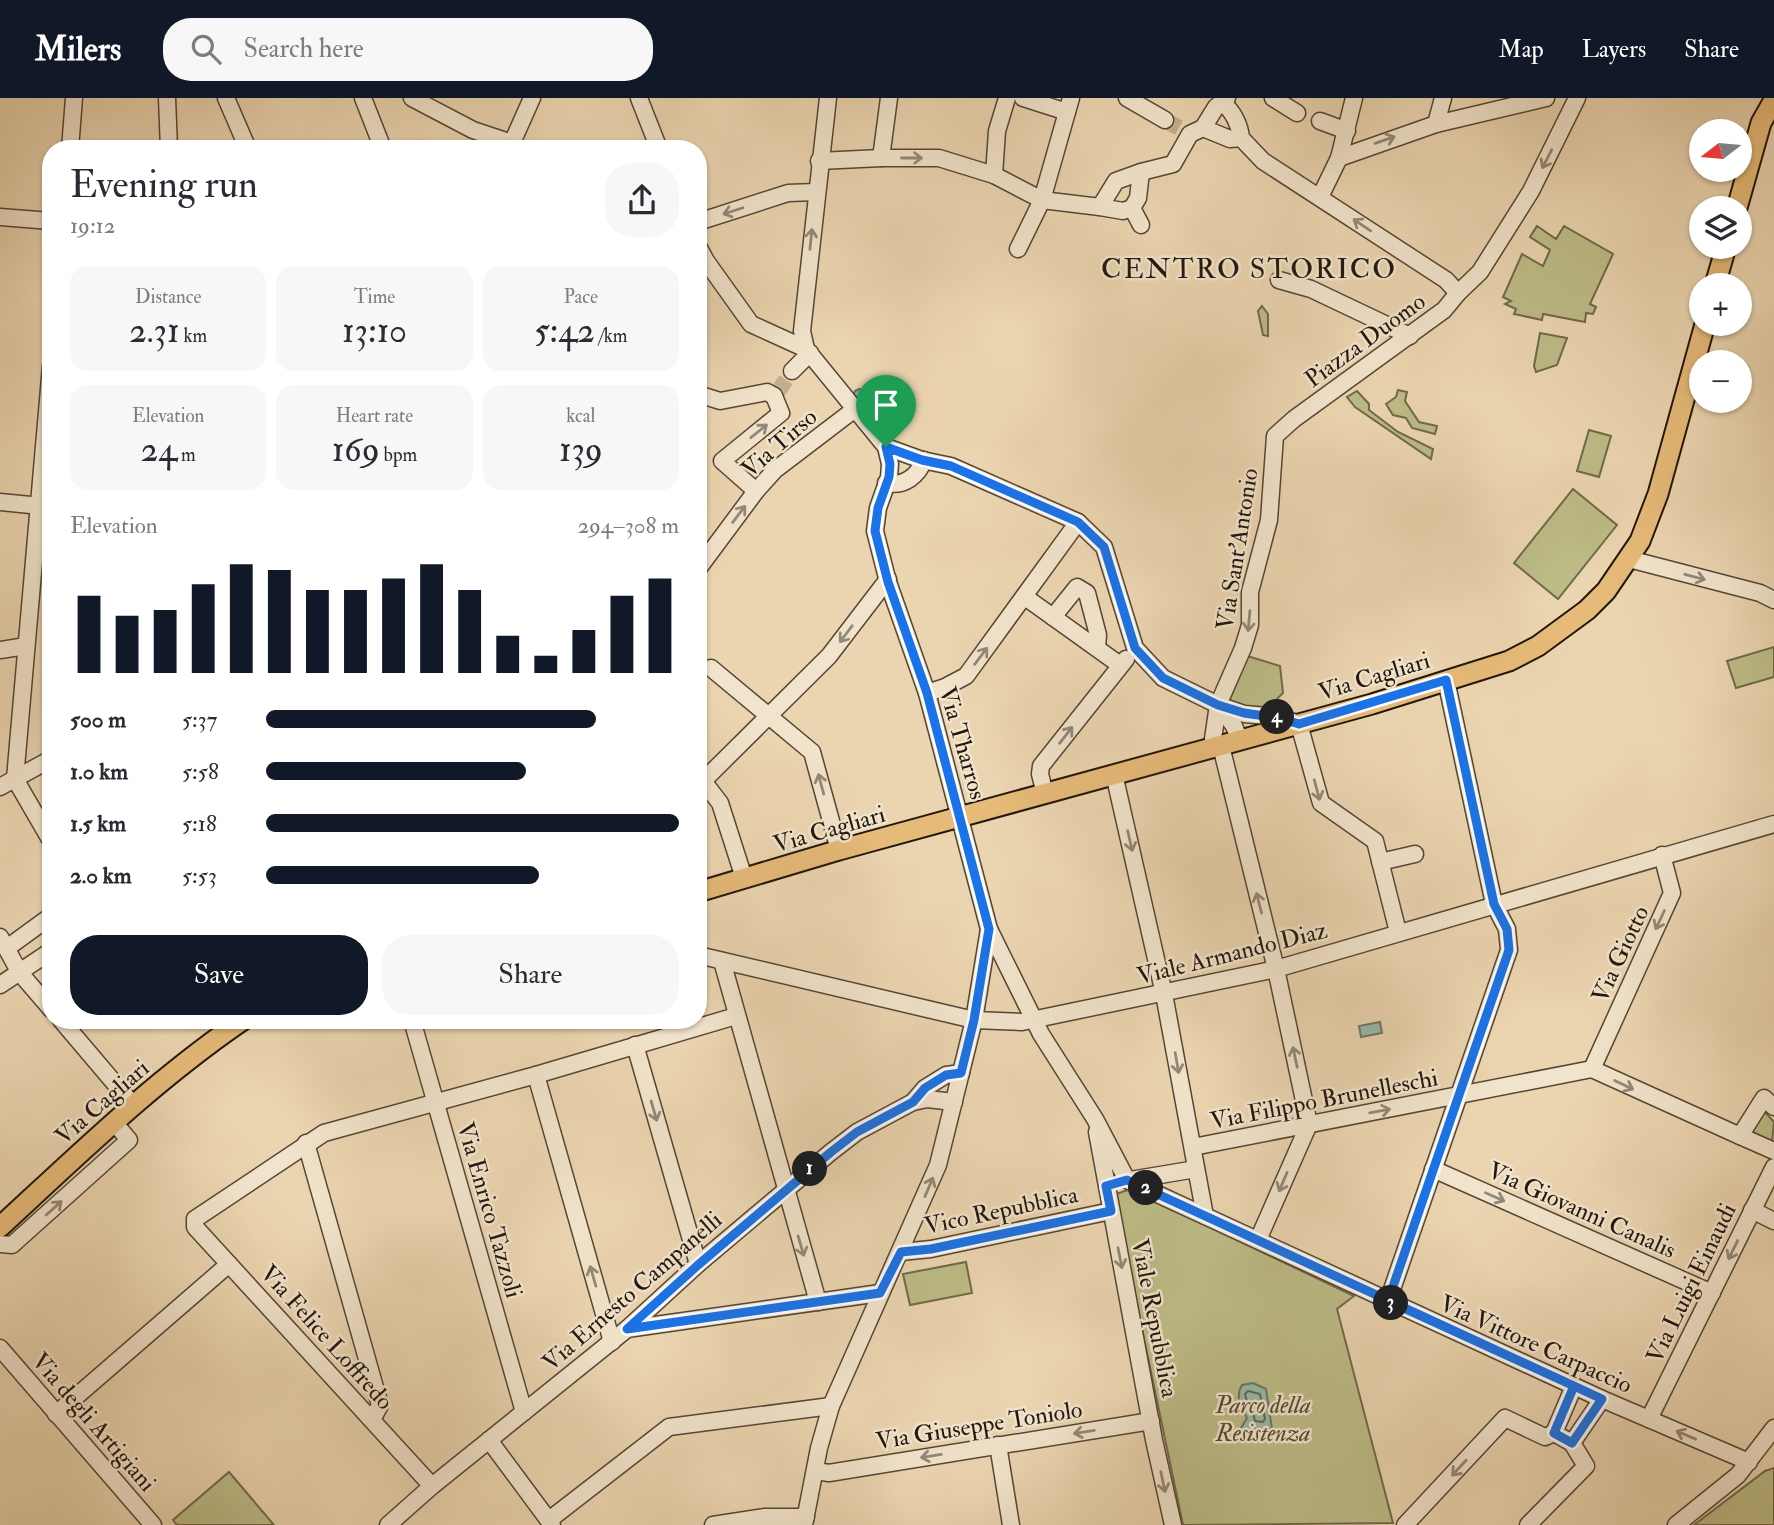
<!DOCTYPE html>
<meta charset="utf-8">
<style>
:root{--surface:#fff;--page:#f7f7f7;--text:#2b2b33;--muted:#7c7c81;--accent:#111827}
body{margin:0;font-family:"IM FELL Double Pica",serif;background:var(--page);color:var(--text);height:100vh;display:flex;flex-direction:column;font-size:26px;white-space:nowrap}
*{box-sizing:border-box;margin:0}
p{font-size:23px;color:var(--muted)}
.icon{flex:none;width:38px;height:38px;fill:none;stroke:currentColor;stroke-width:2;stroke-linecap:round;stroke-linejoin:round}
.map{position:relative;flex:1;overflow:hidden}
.sheet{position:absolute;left:42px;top:42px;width:665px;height:889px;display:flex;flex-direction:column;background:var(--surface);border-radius:28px;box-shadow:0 2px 5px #0004}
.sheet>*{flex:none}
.needle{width:46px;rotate:254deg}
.controls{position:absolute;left:1689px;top:21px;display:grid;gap:14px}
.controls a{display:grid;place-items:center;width:63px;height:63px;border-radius:50%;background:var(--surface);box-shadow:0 2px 5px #0004;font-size:35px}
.pin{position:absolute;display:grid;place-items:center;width:60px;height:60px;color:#fff;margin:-72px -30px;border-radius:50% 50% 50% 0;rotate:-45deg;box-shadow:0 0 7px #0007}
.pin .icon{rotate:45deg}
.km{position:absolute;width:35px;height:35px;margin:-18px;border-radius:50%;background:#222;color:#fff;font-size:19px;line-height:35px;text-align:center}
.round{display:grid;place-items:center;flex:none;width:74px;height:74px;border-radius:28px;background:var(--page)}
.summary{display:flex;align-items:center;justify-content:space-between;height:119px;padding:0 28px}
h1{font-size:38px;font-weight:600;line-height:52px}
.stats{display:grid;grid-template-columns:repeat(3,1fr);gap:10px;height:119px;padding:7px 28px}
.stats div{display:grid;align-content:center;border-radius:18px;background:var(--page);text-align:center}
.stats b{font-size:35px;font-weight:600}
.stats small{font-size:19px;font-weight:400}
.stats p{font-size:19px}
.chart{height:196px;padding:14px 28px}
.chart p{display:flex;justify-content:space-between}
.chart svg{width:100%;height:126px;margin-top:7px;stroke:var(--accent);stroke-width:6}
.action{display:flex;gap:14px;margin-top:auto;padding:14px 28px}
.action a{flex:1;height:80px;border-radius:28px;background:var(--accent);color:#fff;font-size:28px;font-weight:600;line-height:80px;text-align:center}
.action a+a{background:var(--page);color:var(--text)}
ul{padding:0 28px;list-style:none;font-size:23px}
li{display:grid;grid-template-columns:112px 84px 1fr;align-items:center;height:52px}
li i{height:18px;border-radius:9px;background:var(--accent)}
header{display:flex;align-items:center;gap:42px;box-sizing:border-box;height:98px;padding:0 35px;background:var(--accent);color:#fff}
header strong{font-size:33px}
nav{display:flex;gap:38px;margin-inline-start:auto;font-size:24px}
.search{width:490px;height:63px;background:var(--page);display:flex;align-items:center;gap:18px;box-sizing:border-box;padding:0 24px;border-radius:28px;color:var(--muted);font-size:26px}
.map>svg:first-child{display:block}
.green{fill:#bdbc87;stroke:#6f6a4a;stroke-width:2}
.water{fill:#99b9a8;stroke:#69786a;stroke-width:2}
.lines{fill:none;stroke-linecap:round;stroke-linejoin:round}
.shore{stroke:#5d685b;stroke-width:2}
.minor-tunnel{stroke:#c3af90;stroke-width:16;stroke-dasharray:16 8;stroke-linecap:butt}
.minor-casing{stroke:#544636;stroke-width:19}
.major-casing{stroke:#21170e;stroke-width:23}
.minor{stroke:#f2e4cc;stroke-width:16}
.major{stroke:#e6ba78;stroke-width:19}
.oneway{stroke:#948876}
.route-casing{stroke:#fff;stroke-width:14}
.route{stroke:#1a73e8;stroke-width:9}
.labels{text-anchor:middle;stroke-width:5;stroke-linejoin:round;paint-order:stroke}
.street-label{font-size:24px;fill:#21170e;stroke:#f2e4cc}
.park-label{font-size:24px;font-style:italic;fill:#504932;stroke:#f2e4cc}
.quarter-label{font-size:28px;letter-spacing:2px;fill:#21170e;stroke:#f2e4cc}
</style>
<header>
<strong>Milers</strong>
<div class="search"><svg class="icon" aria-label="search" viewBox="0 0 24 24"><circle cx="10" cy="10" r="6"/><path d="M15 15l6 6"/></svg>Search here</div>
<nav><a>Map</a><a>Layers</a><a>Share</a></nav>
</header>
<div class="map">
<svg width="1774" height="1427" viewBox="0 0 1774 1427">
<rect width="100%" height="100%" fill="#ebd5b0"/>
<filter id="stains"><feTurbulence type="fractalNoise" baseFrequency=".00286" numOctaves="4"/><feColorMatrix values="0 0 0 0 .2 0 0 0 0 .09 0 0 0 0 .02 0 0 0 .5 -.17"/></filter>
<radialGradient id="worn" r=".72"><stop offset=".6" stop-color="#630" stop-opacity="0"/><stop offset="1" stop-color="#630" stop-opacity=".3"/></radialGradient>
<!-- green -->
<g class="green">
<polygon points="1537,128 1556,141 1564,128 1613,156 1590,206 1596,209 1593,216 1586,215 1585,224 1543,216 1542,222 1514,216 1516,211 1505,206 1511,203 1503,199 1522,156 1543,168 1550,152 1530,139"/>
<polygon points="1262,208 1268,216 1268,238 1263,237 1258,213"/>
<polygon points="1540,235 1567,240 1557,267 1536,274 1534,268"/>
<polygon points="1398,292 1407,294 1405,303 1419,324 1437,328 1435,336 1412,330 1406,320 1393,317 1386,306 1396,299"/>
<polygon points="1357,293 1369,306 1369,312 1398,334 1433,351 1431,361 1355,309 1347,299"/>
<polygon points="1589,332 1611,338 1599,379 1577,373"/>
<polygon points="1573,391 1617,427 1558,501 1514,465"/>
<polygon points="1774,549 1774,579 1736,590 1727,563"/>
<polygon points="1244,557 1280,568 1283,595 1274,604 1272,617 1231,603 1229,598"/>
<polygon points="1765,1014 1774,1024 1772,1044 1751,1033"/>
<polygon points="1130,1091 1354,1198 1337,1211 1393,1425 1183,1427 1114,1097"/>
<polygon points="966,1164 972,1195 910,1207 903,1176"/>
<polygon points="1774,1370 1774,1427 1694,1427 1765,1373"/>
<polygon points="229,1374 274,1427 177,1427 173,1422"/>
</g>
<!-- water -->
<g class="water">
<path d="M 859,291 C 869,292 876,302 869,311 L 864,311 L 853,298 L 855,293 Z"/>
<polygon points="1380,924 1382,935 1361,939 1359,928"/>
<path d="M 1253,1285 L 1266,1291 L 1272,1331 L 1252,1331 L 1242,1339 L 1239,1333 L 1247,1320 C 1241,1311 1235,1298 1242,1287 Z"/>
</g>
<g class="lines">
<!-- shore -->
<polygon class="shore" points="1248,1293 1260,1296 1265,1321 1263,1324 1255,1323 1253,1315 1248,1309 1245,1296"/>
<!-- minor-tunnel -->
<g class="minor-tunnel">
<polyline points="1165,22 1190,36"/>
<polyline points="777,295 792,273"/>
</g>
<defs>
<g id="minor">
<polyline points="167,0 169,51"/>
<polyline points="226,0 248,51"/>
<polyline points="363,0 383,51"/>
<polyline points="412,0 473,32 512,45"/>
<polyline points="639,0 659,51"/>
<polyline points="1023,0 1067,14"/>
<polyline points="1127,0 1165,22"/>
<polyline points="1227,0 1216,9 1203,30 1230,41 1241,40"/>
<polyline points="1273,0 1297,15"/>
<path d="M 1222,5 C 1233,12 1240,28 1241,40 L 1263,63 L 1446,182 L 1458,195"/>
<polyline points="1320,23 1347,33"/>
<polyline points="1436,26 1443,0"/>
<polyline points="512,45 532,0"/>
<polyline points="70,51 74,0"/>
<polyline points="881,60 889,0"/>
<polyline points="1339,60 1354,0"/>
<polyline points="819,63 881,60 939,60 994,77 1042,102 1100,109"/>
<polygon points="1141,74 1138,100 1132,110 1123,113 1100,109 1116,83"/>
<polyline points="1141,74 1173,66 1190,36 1203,30"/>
<polyline points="994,77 997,33 1007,0"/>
<polyline points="1320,99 1339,60 1436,26 1546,0"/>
<polyline points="1132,110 1141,127"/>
<polyline points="0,119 51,123"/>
<polyline points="698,124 788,95 816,94"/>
<polyline points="698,148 706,163 751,226 806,251 886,349 890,366 889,379 878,410 875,433 888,484 927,595 989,831 1041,936 1095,1021 1127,1082"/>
<polyline points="1018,151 1042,102 1071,0"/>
<polyline points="1279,182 1311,191 1410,238"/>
<polyline points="806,251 802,233 828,0"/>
<polyline points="51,268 15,681 51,743"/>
<polyline points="792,273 810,255"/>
<polyline points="698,296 720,303 767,294 774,298"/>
<polyline points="886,349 922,362 951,368 1078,424 1104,449 1135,550 1163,580 1218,607 1244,616 1279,619 1299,626 1321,705 1375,743 1398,834"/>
<path d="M 886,385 C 904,389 918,378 924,362"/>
<polyline points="756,393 722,363 781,315 774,298"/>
<polyline points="0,404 51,409"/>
<polyline points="1629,461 1760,495 1774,502"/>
<polyline points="698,471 756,393 775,372 855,311"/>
<polyline points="1025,499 1053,519"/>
<polyline points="1097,550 1098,537 1087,495 1077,489 1053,519 1120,567"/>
<polyline points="0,552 26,548"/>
<polyline points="711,570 812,654 839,752"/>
<polyline points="927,595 945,589 966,578 1078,424"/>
<polyline points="1218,607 1234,628 1240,643"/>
<polyline points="1221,648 1276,871 1309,1026 1258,1142"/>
<polyline points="1216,650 1213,641 1218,607 1243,550 1250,527 1250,494 1269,422 1275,338 1294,321 1444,212 1458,195 1480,174 1531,93 1577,0"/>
<polyline points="1114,676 1164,896 1205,1118"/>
<polyline points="703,683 720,705 744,780"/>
<polyline points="698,688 829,558 888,481"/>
<polyline points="0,689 51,661"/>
<polyline points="1045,696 1040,676 1041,668 1126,561"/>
<polyline points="1380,764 1415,756"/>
<polyline points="0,839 20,875 51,911"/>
<polyline points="7,850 51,818"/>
<polyline points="698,857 974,922 1022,924 1276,871 1774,726"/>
<polyline points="722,863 818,1204"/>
<polyline points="0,887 51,853"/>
<polyline points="61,922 128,1001"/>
<polyline points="412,922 524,1314"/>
<polyline points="635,947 698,1166"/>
<polyline points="1592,971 1672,795 1662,757"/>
<polyline points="536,977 612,1244"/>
<polyline points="913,1004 927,1001 954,1004"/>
<polyline points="1774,1009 1764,1000 1740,1038 1774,1053"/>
<polyline points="1097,1034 1154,1342 1173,1427"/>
<polyline points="306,1045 380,1307 372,1322"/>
<polyline points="1193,1049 1592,971 1740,1038"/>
<polyline points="1433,1071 1712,1195"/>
<polyline points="1127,1082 1602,1301 1749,1364"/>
<polyline points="1130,1082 1196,1071"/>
<polyline points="1752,1112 1774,1123"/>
<polyline points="0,1146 12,1147 129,1042 114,1024"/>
<polyline points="901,1154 931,1151 1111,1113"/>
<polyline points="1388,1203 1509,852 1507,831 1494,806 1446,582"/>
<polyline points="627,1231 880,1195"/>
<polyline points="0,1250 153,1427"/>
<polyline points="1574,1288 1554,1335 1572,1345 1602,1301"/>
<polyline points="56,1316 229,1166"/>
<polyline points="1649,1321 1774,1069"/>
<polyline points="489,1342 552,1427"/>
<polyline points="998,1347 1011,1427"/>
<polyline points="815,1373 829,1375 1151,1323"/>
<polyline points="432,1388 195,1129 195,1121 324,1035 536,977 736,918"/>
<polyline points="549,1422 669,1329 831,1308"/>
<polyline points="388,1427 432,1388 627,1231 698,1166 831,1054 857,1034 913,1004 925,990 946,977 961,975"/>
<polyline points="713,1427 765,1419 806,1419"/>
<polyline points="804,1427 819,1350 831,1308 938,1067 974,922 989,831"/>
<polyline points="1405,1427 1505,1320 1545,1339 1554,1335"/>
<polyline points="1528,1427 1586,1368 1572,1345"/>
<polyline points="1676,1427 1738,1377 1774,1330"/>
</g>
<g id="major">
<polyline points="1737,110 1761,25 1774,2"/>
<polyline points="1715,187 1726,149"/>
<polyline points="698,794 839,752 1372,606 1509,563 1538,548 1587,512 1606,493 1640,443 1658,396 1705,226"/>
<path d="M 0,1129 C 78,1057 155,982 243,922"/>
</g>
</defs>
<!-- minor casing -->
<use href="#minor" class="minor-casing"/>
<!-- major casing -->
<use href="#major" class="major-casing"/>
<!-- minor -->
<use href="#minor" class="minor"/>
<!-- major -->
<use href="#major" class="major"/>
</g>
<!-- one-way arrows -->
<defs><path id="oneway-shaft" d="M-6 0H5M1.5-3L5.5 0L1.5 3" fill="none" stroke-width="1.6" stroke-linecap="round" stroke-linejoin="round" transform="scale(1.75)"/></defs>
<g class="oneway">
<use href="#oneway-shaft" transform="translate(1385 42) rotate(-19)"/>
<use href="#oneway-shaft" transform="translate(912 60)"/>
<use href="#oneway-shaft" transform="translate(1547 61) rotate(117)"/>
<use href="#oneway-shaft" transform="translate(733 113) rotate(162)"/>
<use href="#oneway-shaft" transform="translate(1362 127) rotate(-146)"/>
<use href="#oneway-shaft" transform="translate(811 141) rotate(-84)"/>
<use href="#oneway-shaft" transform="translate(759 333) rotate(-39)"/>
<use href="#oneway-shaft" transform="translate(739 416) rotate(-53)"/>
<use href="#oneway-shaft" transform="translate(1695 479) rotate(15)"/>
<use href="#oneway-shaft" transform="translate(1249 523) rotate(95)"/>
<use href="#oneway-shaft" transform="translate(846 536) rotate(127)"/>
<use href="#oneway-shaft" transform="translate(981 558) rotate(-53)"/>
<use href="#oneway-shaft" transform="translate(1066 637) rotate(-52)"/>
<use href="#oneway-shaft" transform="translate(821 686) rotate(-105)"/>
<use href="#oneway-shaft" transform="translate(1317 692) rotate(75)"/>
<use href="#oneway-shaft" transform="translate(1130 743) rotate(77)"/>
<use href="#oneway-shaft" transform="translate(1259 805) rotate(-104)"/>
<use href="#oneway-shaft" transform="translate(1660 822) rotate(115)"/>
<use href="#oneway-shaft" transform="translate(1295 959) rotate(-102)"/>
<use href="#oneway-shaft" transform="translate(1177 965) rotate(80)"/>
<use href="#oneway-shaft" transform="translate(1624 987) rotate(26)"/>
<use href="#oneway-shaft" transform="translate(654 1013) rotate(74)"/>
<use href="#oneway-shaft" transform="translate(1380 1013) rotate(-10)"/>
<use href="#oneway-shaft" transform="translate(1283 1084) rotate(113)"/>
<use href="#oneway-shaft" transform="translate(929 1089) rotate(-67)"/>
<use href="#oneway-shaft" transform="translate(1495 1099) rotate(24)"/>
<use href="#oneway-shaft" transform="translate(54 1110) rotate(-42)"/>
<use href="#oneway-shaft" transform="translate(801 1148) rotate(74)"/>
<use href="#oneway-shaft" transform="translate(1733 1152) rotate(116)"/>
<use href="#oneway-shaft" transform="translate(1120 1160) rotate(79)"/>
<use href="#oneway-shaft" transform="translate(593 1178) rotate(-106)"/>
<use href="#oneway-shaft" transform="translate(1084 1334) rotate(171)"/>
<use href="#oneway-shaft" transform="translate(1686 1337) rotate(-157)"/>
<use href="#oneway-shaft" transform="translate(931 1358) rotate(171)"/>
<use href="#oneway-shaft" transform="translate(1459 1370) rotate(133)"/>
<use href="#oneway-shaft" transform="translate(1163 1384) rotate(78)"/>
</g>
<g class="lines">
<defs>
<path id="route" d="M 886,349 L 890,366 L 889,379 L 878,410 L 875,433 L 888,484 L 927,595 L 989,831 L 974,922 L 961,975 L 946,977 L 925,990 L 913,1004 L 857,1034 L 831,1054 L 698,1167 L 627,1231 L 880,1195 L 901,1154 L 931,1151 L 1111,1113 L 1106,1088 L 1127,1082 C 1276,1151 1425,1220 1574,1288 L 1554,1335 L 1572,1345 L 1602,1301 L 1574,1288 L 1388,1203 L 1509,852 L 1507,831 L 1494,806 L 1446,582 L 1299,626 L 1279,620 L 1244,615 L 1218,607 L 1163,580 L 1135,550 L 1104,449 L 1078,424 L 951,368 L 922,362 L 886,349"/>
</defs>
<!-- route casing -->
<use href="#route" class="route-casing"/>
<!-- route -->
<use href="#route" class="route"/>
</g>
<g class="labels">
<!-- street labels -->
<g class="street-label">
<text transform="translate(1365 242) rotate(-36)" y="8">Piazza Duomo</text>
<text transform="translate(779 345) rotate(-41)" y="8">Via Tirso</text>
<text transform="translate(1237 451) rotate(-81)" y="8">Via Sant'Antonio</text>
<text transform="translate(1374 578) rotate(-17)" y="8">Via Cagliari</text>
<text transform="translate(963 645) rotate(74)" y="8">Via Tharros</text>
<text transform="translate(829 731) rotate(-16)" y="8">Via Cagliari</text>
<text transform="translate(1232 855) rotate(-14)" y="8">Viale Armando Diaz</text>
<text transform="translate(1620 856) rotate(-65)" y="8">Via Giotto</text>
<text transform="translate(1324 1001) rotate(-11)" y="8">Via Filippo Brunelleschi</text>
<text transform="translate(102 1004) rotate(-41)" y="8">Via Cagliari</text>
<text transform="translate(490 1112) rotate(74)" y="8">Via Enrico Tazzoli</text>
<text transform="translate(1001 1112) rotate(-12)" y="8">Vico Repubblica</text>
<text transform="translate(1582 1112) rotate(24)" y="8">Via Giovanni Canalis</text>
<text transform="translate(1691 1185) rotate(-64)" y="8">Via Luigi Einaudi</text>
<text transform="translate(632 1193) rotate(-41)" y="8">Via Ernesto Campanelli</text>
<text transform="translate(1155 1220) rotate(79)" y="8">Viale Repubblica</text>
<text transform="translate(327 1239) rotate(48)" y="8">Via Felice Loffredo</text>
<text transform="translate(1536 1246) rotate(24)" y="8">Via Vittore Carpaccio</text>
<text transform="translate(94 1324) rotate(49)" y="8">Via degli Artigiani</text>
<text transform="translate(979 1327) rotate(-9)" y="8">Via Giuseppe Toniolo</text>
</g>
<!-- park labels -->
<g class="park-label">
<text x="1263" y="1315">Parco della<tspan x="1263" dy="28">Resistenza</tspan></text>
</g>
<!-- quarter labels -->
<g class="quarter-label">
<text x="1249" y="180">CENTRO STORICO</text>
</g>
</g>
<rect width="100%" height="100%" filter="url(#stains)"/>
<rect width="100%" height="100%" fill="url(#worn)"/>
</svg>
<div class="controls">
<a><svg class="needle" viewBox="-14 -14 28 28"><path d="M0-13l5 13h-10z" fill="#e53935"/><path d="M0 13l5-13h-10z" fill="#7c7c81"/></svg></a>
<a><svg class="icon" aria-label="layers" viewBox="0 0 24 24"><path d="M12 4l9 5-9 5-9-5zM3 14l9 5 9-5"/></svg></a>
<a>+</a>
<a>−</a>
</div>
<div class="pin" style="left:886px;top:349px;background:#1e9e55"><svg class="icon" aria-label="arrive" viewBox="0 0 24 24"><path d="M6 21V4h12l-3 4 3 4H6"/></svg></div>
<b class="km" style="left:810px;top:1071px">1</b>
<b class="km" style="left:1146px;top:1090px">2</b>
<b class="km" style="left:1391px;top:1205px">3</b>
<b class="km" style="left:1277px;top:619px">4</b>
<section class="sheet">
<div class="summary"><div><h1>Evening run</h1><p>19:12</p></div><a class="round"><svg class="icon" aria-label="share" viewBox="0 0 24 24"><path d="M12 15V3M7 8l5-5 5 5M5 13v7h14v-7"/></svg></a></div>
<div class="stats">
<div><p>Distance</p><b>2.31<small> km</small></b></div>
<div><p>Time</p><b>13:10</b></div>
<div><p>Pace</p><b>5:42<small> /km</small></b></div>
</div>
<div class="stats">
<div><p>Elevation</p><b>24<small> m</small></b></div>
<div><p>Heart rate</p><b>169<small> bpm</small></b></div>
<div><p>kcal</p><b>139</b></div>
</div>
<div class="chart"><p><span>Elevation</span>294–308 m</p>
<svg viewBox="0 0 160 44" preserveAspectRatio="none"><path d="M5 44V17M15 44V24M25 44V22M35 44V13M45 44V6M55 44V8M65 44V15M75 44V15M85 44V11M95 44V6M105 44V15M115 44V31M125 44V38M135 44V29M145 44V17M155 44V11"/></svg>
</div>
<ul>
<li><b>500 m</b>5:37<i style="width:80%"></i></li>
<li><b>1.0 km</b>5:58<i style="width:63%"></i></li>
<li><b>1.5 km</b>5:18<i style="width:100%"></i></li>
<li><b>2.0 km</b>5:53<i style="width:66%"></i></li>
</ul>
<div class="action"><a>Save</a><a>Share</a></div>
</section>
</div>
